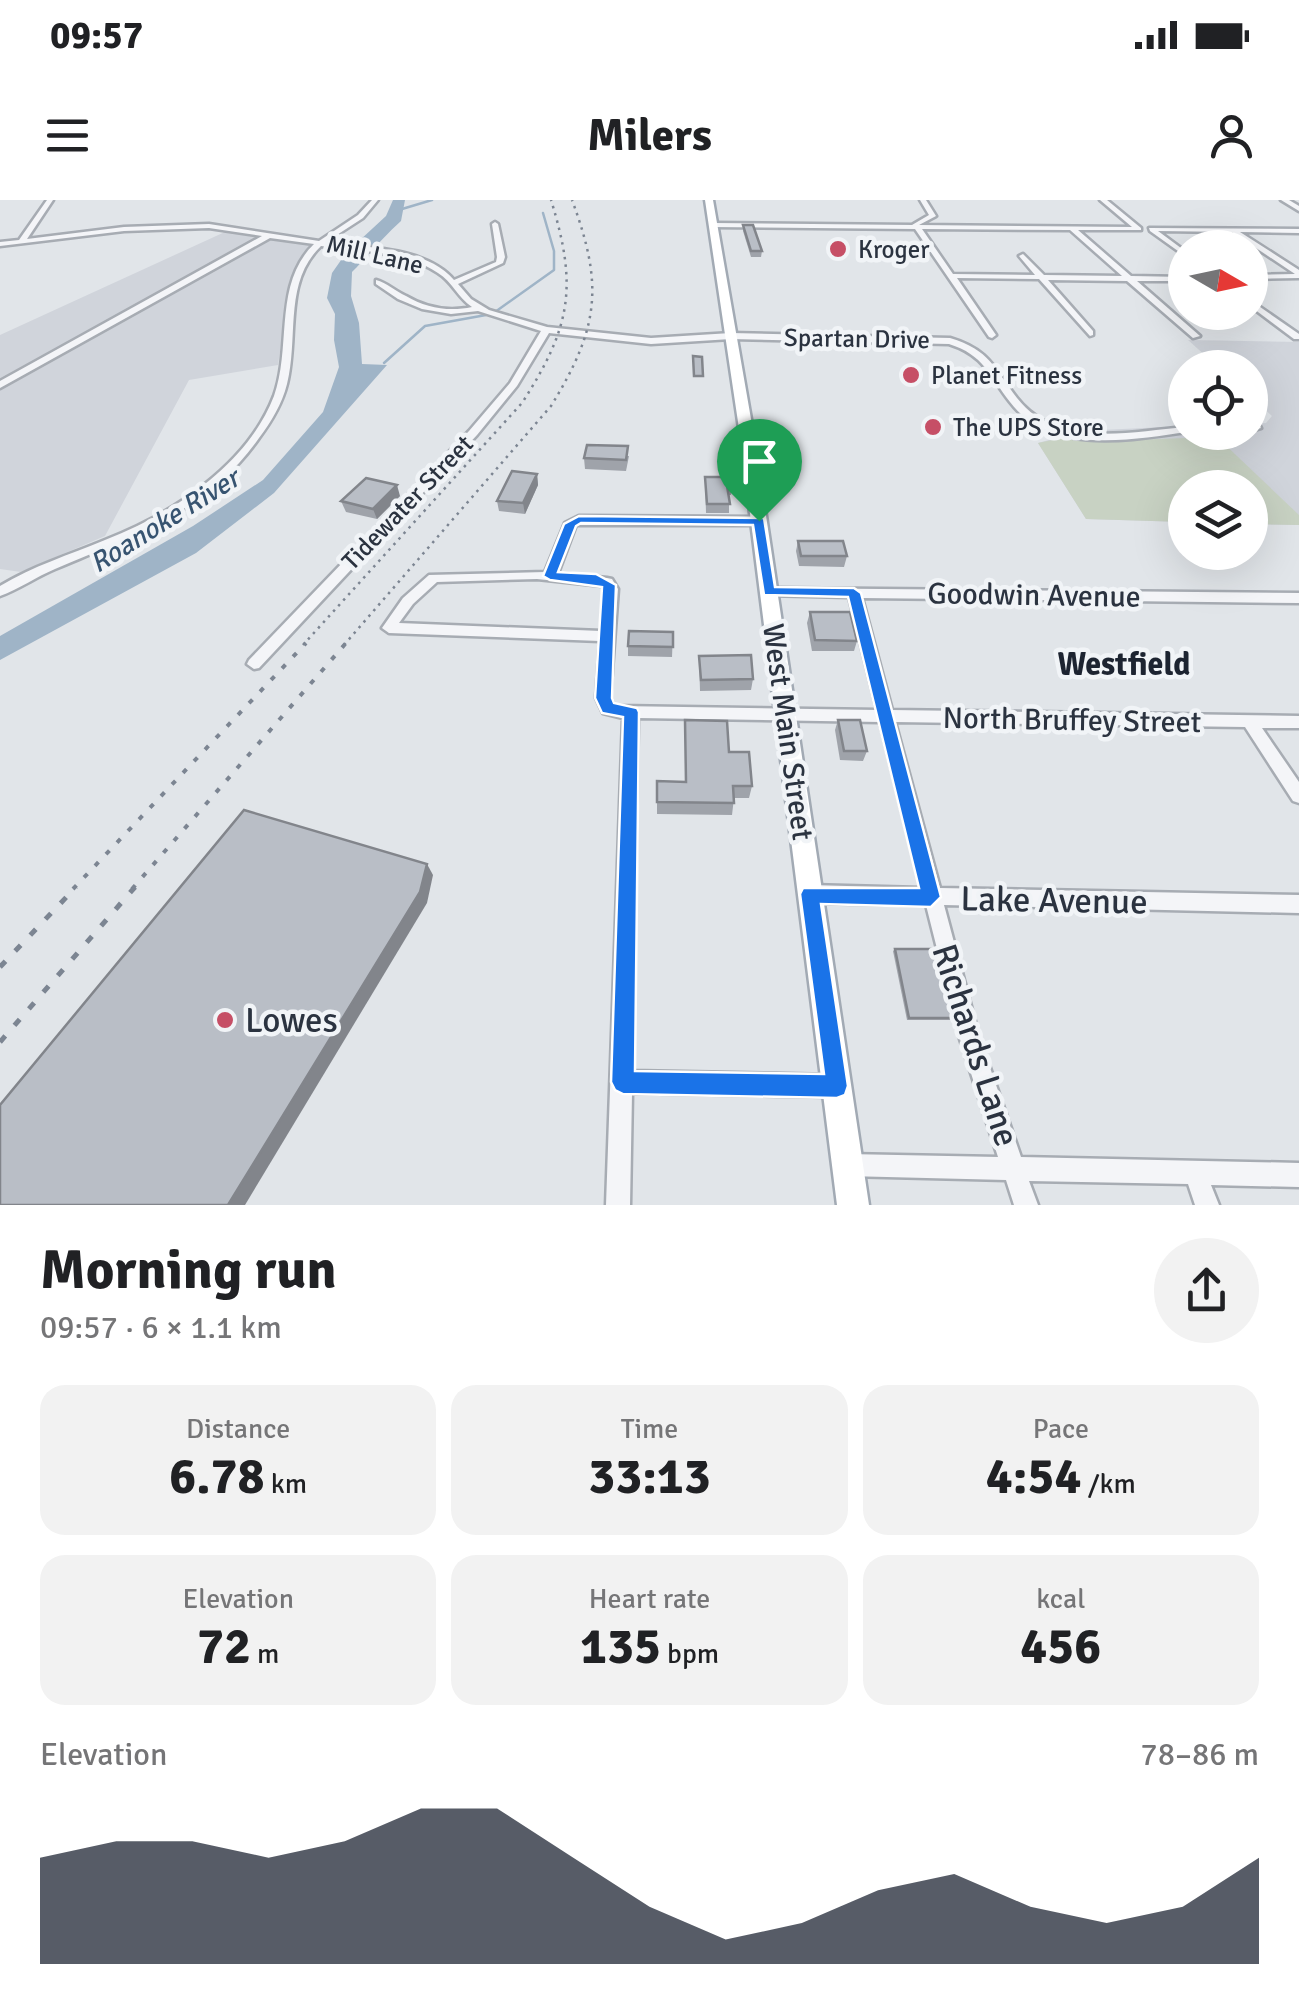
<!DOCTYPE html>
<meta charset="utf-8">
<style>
:root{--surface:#fff;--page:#f2f2f2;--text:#202124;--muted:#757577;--accent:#111827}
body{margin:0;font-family:Signika,sans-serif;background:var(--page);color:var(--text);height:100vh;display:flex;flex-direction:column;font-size:38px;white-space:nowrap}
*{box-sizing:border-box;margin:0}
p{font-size:32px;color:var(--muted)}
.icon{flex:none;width:55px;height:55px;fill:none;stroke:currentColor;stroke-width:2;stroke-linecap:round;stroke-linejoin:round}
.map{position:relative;height:1005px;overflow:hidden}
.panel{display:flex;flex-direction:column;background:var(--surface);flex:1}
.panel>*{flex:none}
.needle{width:65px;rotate:99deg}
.tools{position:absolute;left:1168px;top:30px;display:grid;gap:20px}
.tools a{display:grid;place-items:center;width:100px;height:100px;border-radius:50%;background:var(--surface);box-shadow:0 10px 40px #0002;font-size:50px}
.pin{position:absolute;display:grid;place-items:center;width:85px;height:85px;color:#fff;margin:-102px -42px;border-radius:50% 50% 50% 0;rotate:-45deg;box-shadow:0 0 10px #0007}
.pin .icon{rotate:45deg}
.round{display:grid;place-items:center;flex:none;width:105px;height:105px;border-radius:52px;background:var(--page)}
.overview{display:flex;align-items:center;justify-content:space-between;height:170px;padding:0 40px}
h1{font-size:55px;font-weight:800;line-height:75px}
.figures{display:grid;grid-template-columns:repeat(3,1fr);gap:15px;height:170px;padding:10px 40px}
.figures div{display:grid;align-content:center;border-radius:25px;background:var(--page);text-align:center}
.figures b{font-size:50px;font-weight:800}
.figures small{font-size:28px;font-weight:400}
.figures p{font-size:28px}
.chart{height:280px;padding:20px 40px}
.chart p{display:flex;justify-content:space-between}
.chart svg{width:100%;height:180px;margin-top:10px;fill:var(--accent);opacity:.7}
.status{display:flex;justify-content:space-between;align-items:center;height:70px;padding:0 50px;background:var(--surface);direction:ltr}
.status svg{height:28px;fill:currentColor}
header{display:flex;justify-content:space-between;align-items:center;height:130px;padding:0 40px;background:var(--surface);font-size:45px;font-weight:800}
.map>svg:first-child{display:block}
.built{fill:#d0d4db}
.green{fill:#c8d2c3}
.water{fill:#9fb4c7}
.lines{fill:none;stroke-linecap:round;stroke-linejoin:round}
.stream{stroke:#9fb4c7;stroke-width:2.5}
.minor-casing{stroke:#a7acb3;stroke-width:5}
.major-casing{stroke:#a2aab4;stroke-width:5}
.minor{fill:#f4f5f8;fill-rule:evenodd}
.major{fill:#fff;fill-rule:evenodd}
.rail-far2{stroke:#7c8592;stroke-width:2.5;stroke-dasharray:2.5 5;stroke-linecap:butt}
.rail-far1{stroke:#7c8592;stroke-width:4;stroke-dasharray:5 11;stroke-linecap:butt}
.rail{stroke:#7c8592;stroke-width:5;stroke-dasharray:8 14;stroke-linecap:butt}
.wall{fill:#9fa3aa}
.shaded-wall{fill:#82858b}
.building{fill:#b9bec6;stroke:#82858b;stroke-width:2.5}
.route{fill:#1a73e8;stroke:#fff;stroke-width:2.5;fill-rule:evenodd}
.poi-dot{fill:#c64f66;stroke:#f1f4f7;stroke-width:4}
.labels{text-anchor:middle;stroke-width:9;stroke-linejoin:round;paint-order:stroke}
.far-poi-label{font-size:25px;fill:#2b3340;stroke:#f1f4f7;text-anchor:start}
.far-street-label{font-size:25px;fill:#2b3340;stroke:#f1f4f7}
.far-water-label{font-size:28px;font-style:italic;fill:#375471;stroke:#f1f4f7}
.street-label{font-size:30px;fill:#2b3340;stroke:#f1f4f7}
.neighbourhood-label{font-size:32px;font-weight:bold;fill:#1d2431;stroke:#f1f4f7}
.near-street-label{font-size:35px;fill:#2b3340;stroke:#f1f4f7}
.near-poi-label{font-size:35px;fill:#2b3340;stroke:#f1f4f7;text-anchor:start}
</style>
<div class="status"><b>09:57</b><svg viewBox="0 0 49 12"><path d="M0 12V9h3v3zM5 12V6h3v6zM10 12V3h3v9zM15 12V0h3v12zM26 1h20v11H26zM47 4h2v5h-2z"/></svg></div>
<header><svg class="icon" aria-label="menu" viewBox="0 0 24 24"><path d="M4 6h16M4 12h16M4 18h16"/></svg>Milers<svg class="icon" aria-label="person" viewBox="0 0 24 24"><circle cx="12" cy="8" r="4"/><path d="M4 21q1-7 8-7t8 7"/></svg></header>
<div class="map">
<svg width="1299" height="1005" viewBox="0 0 1299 1005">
<rect width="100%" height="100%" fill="#e1e5e9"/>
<!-- built -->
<g class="built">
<polygon points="227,31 313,43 291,78 278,165 189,180 105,336 21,372 0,369 0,135"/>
<polygon points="1188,140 1299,142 1299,325 1250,324 1250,288 1185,288 1185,322 1086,319 1038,243 1081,231 1185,226 1185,232 1250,232 1250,224 1266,223 1272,216 1250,196 1250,168 1218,167"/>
</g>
<!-- green -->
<polygon class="green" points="1217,237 1299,315 1299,325 1250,324 1250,288 1185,288 1185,322 1086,319 1038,243 1062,238 1100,241"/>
<!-- water -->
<path class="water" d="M 393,0 L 405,0 L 401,21 C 382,38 370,54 352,72 L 351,96 L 359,123 L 362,164 L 387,165 L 274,293 L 196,353 L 0,460 L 0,436 L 193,326 L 263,280 L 323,212 L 339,167 L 334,140 L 335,114 L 327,98 L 332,73 L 346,53 L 386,16 Z"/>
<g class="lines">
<!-- stream -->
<g class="stream">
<polyline points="402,9 432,0"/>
<polyline points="495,112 554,70 554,51 543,13"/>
<polyline points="384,163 425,126 486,115"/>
</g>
<defs>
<g id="minor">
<path d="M 47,0 L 53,0 L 27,39 L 124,27 L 209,24 L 319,41 L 358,15 L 372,0 L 378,0 L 363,18 L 326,42 C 366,48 426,47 454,80 L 496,62 L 497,57 L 492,24 L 495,22 L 498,24 L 505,57 L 503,63 L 458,84 L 471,99 L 489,110 L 547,127 L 651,138 L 731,133 L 950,138 C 990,150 994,168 1017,198 C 1057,249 1129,232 1185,227 L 1185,232 L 1187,232 C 1130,240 1050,255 1010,202 C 989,175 984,155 949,144 L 731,139 L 651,144 L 549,133 L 517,186 L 477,235 L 259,468 L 254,469 L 247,464 L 249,460 L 469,231 L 510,183 L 541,131 L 478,111 L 451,114 L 422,109 L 398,99 L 376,84 L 376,80 C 387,83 395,91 406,96 C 426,108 449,112 472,107 C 458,98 452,81 438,73 C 406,51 359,51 321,46 C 283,82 299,137 287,184 C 282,204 271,222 259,238 C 208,311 133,336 55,369 C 36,377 19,389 0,396 L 0,386 C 33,366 69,355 105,340 C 172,314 247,266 274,196 C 292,146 273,84 314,44 L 270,38 L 0,188 L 0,181 L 262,36 L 209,28 L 124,31 L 0,46 L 0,42 L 19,40 Z"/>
<path d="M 920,0 L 926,0 L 936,16 L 919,25 L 1132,27 L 1100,0 L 1107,0 L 1141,28 L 1141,30 L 1078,30 L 1131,76 L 1185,77 L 1185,81 L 1137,81 L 1200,136 L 1193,138 L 1127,81 L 1048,80 L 1093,131 L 1093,135 L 1090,136 L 1039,79 L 957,78 L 996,135 L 992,138 L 989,137 L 915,29 L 714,27 L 711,25 L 714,23 L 912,25 L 929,15 ZM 922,29 L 1070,30 L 1122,76 L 1044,75 L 1023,54 L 1019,56 L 1035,75 L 953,74 Z"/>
<polygon points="1281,0 1289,0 1299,6 1299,11"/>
<polygon points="1149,28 1299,29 1299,33 1240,32 1299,70 1299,78 1250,79 1250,75 1295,74 1232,32 1158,31 1185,51 1185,56 1150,31"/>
<polygon points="1250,100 1299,134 1299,139 1294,139 1250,106"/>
<polygon points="1250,225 1260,226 1261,228 1250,231"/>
<path d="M 579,316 L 759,317 L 765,321 L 759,325 L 576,325 L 558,373 L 607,378 L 612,379 L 618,389 L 610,498 L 614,505 L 619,506 L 877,510 L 849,397 L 764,395 L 762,392 L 769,388 L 1299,393 L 1299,403 L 862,398 L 892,510 L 1299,516 L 1299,528 L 1262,528 L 1299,582 L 1299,603 L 1293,601 L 1245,527 L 895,522 L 940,688 L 1299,695 L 1299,713 L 944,705 L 979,836 L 1021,957 L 1299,963 L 1299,987 L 1211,985 L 1219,1005 L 1195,1005 L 1188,984 L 1029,981 L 1038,1005 L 1014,1005 L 1006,980 L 847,976 L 839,973 L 836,965 L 839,957 L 847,954 L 998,957 L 959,836 L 926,705 L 810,703 L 804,700 L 801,694 L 804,688 L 810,685 L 921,688 L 880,522 L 638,518 L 632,871 L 837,875 L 845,878 L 848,886 L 845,894 L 837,897 L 632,893 L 630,1005 L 606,1005 L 623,518 L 603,513 L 596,498 L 600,441 L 389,433 L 382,428 L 403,398 L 429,375 L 545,372 L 565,323 ZM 537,379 L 603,386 L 604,389 L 601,431 L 399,423 L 413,404 L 437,382 Z"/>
</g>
<polygon id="major" points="705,0 713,0 755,242 869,1005 837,1005 741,242"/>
</defs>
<!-- minor casing -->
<use href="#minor" class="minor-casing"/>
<!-- major casing -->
<use href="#major" class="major-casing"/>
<!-- minor -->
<use href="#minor" class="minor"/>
<!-- major -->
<use href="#major" class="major"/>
<!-- rail-far2 -->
<g class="rail-far2">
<path d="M 303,445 L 522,203 C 571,127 578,87 551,0"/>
<path d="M 344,445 L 551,206 C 599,128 604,86 572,0"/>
</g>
<!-- rail-far1 -->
<g class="rail-far1">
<polyline points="73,689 306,443"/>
<polyline points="132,689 346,443"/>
</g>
<!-- rail -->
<g class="rail">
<polyline points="0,767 76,687"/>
<polyline points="0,842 135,687"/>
</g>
</g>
<!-- wall -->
<g class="wall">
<polygon points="743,25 762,51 761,57 751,57 743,31"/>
<polygon points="629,256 626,271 585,269 584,258"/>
<polygon points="537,274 538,285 525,314 499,311 497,301"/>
<polygon points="705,277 732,286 731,295 729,295 729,313 706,313"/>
<polygon points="400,296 377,319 346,312 341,301"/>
<polygon points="798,341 847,356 844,367 799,366 796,351"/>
<polygon points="810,412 857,441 854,451 812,451 807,423"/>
<polygon points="673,432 672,457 628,456 628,446"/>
<polygon points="699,456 753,479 751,490 700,491"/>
<polygon points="685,520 729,552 752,586 749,598 734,598 732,615 657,614 657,581 685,582"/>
<polygon points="838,520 867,551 863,561 840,560 835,530"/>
<polygon points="895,749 954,818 951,820 907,820 893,751"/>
</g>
<!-- shaded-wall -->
<g class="shaded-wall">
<polygon points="537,274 538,285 525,314 523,303"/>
<polygon points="397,285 400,296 377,319 373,309"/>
<polygon points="427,664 433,675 427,703 245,1005 228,1005"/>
</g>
<!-- building -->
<g class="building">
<polygon points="743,25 753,25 762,51 751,51"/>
<polygon points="693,156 702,157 703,176 694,176"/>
<polygon points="587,245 628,246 626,260 584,258"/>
<polygon points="512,271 537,274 523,303 497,301"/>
<polygon points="705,277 732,277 732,286 727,286 730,304 707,304"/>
<polygon points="366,278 397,285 373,309 341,301"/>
<polygon points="798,341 843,341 847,356 801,356"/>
<polygon points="810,412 850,412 857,441 815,440"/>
<polygon points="629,431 673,432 673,447 628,446"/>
<polygon points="751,455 753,479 701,480 699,456"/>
<polygon points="685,520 727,521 729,552 749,552 752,586 733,586 734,603 657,602 657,581 686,582"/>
<polygon points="838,520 860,520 867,551 844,551"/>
<polygon points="244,610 427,664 420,692 228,1005 0,1005 0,905"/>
<polygon points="895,749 936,749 954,818 909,818"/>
</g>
<!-- route -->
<path class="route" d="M 579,316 L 764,318 L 775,387 L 854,388 L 861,393 L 941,697 L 931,707 L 821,704 L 848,886 L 845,895 L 837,898 L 623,894 L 615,890 L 611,882 L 623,517 L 602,513 L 595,498 L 602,387 L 550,380 L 543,376 L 564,324 ZM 581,323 L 753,325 L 764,395 L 848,397 L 919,688 L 803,688 L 800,694 L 824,874 L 635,871 L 639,512 L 637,508 L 614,503 L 612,498 L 616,385 L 596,374 L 558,372 L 576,326 Z"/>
<!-- markers -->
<g class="poi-dot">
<circle cx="838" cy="49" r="10"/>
<circle cx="911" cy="175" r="10"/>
<circle cx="933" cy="227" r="10"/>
<circle cx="225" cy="820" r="10"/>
</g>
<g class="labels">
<!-- far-poi labels -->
<g class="far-poi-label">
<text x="858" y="58">Kroger</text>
<text x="931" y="184">Planet Fitness</text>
<text x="953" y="236">The UPS Store</text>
</g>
<!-- far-street labels -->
<g class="far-street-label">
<text transform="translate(375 54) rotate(13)" y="9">Mill Lane</text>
<text transform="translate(857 138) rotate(1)" y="9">Spartan Drive</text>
<text transform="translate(407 302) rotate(-46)" y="9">Tidewater Street</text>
</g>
<!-- far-water labels -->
<g class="far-water-label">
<text transform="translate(164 320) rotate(-32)" y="10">Roanoke River</text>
</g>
<!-- street labels -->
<g class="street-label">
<text transform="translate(1034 395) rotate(1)" y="10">Goodwin Avenue</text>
<text transform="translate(1072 520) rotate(1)" y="10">North Bruffey Street</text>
<text transform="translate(788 532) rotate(82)" y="10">West Main Street</text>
</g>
<!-- neighbourhood labels -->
<g class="neighbourhood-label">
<text x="1124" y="475">Westfield</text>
</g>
<!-- near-street labels -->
<g class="near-street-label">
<text transform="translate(1054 700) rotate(1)" y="12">Lake Avenue</text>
<text transform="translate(976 845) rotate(72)" y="12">Richards Lane</text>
</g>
<!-- near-poi labels -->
<g class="near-poi-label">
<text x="245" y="832">Lowes</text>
</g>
</g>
</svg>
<div class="tools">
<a><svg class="needle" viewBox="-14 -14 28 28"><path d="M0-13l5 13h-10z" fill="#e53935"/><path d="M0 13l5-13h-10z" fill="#757577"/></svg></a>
<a><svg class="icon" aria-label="locate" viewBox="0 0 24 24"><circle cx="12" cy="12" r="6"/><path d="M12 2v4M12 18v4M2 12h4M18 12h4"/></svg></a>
<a><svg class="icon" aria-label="layers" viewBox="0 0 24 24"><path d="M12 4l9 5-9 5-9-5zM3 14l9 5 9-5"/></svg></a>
</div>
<div class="pin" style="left:759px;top:321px;background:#1e9e55"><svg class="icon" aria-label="arrive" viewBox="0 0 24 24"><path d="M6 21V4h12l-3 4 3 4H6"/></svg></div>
</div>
<section class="panel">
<div class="overview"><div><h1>Morning run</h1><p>09:57 · 6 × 1.1 km</p></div><a class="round"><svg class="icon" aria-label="share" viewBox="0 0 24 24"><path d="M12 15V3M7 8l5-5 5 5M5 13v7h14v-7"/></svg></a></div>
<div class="figures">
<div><p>Distance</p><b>6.78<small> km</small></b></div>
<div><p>Time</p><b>33:13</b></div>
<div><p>Pace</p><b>4:54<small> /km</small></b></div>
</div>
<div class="figures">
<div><p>Elevation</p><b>72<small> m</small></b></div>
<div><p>Heart rate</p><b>135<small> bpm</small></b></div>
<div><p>kcal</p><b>456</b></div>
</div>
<div class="chart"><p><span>Elevation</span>78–86 m</p>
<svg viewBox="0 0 160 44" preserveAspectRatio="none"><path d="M0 44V18L10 14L20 14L30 18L40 14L50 6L60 6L70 18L80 30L90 38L100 34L110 26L120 22L130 30L140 34L150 30L160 18V44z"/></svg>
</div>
</section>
